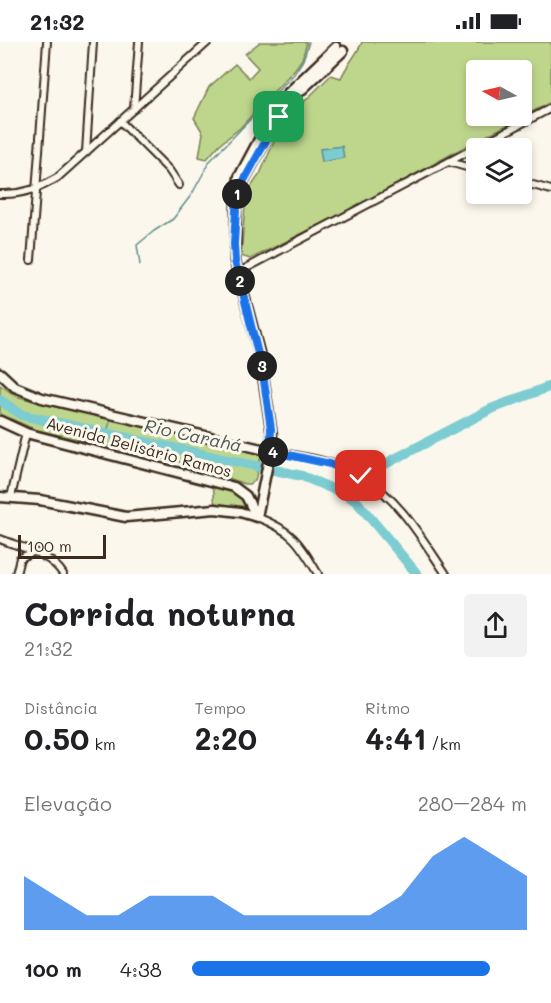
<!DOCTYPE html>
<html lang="pt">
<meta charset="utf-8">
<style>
:root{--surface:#fff;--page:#f2f2f2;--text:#202124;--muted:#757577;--accent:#1a73e8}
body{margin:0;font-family:Mali,sans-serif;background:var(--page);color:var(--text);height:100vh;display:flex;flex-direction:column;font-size:22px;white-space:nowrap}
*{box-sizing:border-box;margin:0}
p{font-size:20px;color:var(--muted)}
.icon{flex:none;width:33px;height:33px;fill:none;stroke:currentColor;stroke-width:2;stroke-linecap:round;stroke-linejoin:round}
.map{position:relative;height:532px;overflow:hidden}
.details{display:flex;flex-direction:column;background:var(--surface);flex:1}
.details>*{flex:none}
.needle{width:39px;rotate:278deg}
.tools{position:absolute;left:466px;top:18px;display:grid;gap:12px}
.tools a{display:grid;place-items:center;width:66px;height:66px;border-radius:6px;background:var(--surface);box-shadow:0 3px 9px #0003;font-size:30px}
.scale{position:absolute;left:18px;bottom:15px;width:88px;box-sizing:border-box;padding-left:6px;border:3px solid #3b2a1e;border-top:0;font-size:16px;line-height:21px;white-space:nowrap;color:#3b2a1e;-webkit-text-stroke:4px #fbf7ec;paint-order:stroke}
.pin{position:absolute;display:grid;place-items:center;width:51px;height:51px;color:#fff;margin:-26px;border-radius:12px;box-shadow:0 3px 9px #0006}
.km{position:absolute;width:30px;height:30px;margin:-15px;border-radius:50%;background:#222;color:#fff;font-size:16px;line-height:30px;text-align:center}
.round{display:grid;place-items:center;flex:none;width:63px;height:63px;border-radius:6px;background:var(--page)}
.overview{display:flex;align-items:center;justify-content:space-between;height:102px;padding:0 24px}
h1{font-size:33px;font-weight:700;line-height:45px}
.metrics{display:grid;grid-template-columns:repeat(3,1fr);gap:9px;height:102px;padding:6px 24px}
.metrics div{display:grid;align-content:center}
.metrics b{font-size:30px;font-weight:700}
.metrics small{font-size:16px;font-weight:400}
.metrics p{font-size:16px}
.chart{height:168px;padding:12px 24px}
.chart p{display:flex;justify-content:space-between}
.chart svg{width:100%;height:108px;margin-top:6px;fill:var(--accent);opacity:.7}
ul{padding:0 24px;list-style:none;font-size:20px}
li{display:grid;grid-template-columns:96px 72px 1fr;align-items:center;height:45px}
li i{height:15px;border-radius:8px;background:var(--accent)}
.status{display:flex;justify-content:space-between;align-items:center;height:42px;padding:0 30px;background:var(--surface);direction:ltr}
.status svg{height:16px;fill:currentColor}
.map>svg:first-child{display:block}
.green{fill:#bed68c;stroke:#7c8055;stroke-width:1.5;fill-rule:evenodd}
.water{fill:#7bccd2;stroke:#618b8a;stroke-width:1.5}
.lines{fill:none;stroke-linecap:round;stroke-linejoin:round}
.stream{stroke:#618b8a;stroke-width:1.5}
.river{stroke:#7bccd2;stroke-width:10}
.street-casing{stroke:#3b2a1e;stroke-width:10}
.secondary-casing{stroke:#3b2a1e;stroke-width:13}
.street{stroke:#fbf7ec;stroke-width:6}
.secondary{stroke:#fbf7ec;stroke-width:8}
.route-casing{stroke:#fff;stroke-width:12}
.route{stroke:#1a73e8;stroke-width:8}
.labels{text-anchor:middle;stroke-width:6;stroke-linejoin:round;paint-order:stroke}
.street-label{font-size:16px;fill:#3b2a1e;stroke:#fbf7ec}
.water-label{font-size:18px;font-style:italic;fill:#4e5b54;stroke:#fbf7ec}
</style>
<div class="status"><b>21:32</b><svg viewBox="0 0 49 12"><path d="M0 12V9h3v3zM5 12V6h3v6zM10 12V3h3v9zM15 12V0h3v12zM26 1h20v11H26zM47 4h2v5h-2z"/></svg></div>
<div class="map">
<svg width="551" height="532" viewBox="0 0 551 532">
<rect width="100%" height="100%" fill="#fbf7ec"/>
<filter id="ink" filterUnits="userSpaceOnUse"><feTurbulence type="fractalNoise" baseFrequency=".0167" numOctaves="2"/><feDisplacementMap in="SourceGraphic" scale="12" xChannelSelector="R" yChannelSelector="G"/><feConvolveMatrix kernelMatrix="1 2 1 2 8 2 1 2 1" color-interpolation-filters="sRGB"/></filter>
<g filter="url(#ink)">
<!-- green -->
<g class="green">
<polygon points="260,0 307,0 302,17 295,27 240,86 219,103 207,117 199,115 203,91 194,76 209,45 235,22 249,36 258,26 245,12"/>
<path d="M 362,0 L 551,0 L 551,60 L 459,108 L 352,167 L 250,217 L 241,214 L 246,152 L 260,132 L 278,91 L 293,71 L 331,33 L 341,36 C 347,22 357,13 362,0 ZM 477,28 L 522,28 L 522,74 L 477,74 Z"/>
<polygon points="0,343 16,354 47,363 258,411 261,414 255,439 249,442 244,442 211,429 184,421 36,388 0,372"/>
<polygon points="213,439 241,449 257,475 215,467"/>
</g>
<!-- water -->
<polygon class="water" points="342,104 344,116 322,120 320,107"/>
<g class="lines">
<!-- stream -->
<g class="stream">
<polyline points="140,223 137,203 154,189 173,177 192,152 210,119 294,32 303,18 309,0"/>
<polyline points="106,393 110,380"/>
</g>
<!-- river -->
<g class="river">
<polyline points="0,358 22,373 302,434 347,453 357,460 417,532"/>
<polyline points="385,422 491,367 551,344"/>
</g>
<defs>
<g id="street">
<polyline points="134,67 139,0"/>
<polyline points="120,79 169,128 179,143"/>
<polyline points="86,110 93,0"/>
<polyline points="449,120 477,128"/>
<polyline points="522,140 551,148"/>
<path d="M 0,152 C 21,153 39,147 57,136 L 208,0"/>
<polyline points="31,218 47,0"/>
<polyline points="237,231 551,66"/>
<path d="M 270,409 C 301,414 336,419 363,435 C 400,458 422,497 446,532"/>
<polyline points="11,455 26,391"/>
<path d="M 257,475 C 293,489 299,500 318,532"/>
<path d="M 0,497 C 22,506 50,511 63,532"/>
<polyline points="16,532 20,516 33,510"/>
</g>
<g id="secondary">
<polyline points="240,145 277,78 291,58 343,9"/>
<polyline points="0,331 15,345 42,356 270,409"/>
<polyline points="0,379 26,391 234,445 246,454 256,474"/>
<polyline points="0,455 40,458 126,475 215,467 240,470 257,475 269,416 272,393 260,314 235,219 236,161 239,135 271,75 284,55 336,5"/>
</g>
</defs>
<!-- street casing -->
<use href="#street" class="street-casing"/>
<!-- secondary casing -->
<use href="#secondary" class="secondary-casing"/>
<!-- street -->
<use href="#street" class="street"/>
<!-- secondary -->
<use href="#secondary" class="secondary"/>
</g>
</g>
<g class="lines" filter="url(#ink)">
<defs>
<polyline id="route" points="279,75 237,151 234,202 235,219 263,332 271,387 270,409 330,422 361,434"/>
</defs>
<!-- route casing -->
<use href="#route" class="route-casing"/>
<!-- route -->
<use href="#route" class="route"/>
</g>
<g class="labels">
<!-- street labels -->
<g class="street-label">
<text transform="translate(139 405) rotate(15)" y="6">Avenida Belisário Ramos</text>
</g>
<!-- water labels -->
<g class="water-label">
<text transform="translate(193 394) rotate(12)" y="6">Rio Carahá</text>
</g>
</g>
</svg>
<div class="tools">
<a><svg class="needle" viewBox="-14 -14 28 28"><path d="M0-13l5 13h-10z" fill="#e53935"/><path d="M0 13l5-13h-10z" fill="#757577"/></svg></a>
<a><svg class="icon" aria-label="layers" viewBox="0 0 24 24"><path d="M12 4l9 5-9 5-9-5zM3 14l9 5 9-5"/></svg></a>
</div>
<div class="scale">100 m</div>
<div class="pin" style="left:279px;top:75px;background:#1e9e55"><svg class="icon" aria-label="arrive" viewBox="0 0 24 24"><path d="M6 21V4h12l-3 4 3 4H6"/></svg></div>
<div class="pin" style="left:361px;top:434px;background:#d93025"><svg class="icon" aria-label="check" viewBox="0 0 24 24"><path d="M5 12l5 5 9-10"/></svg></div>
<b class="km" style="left:237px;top:152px">1</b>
<b class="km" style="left:240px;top:239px">2</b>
<b class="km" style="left:262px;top:324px">3</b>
<b class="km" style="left:273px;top:410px">4</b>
</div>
<section class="details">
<div class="overview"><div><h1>Corrida noturna</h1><p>21:32</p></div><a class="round"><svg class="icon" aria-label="share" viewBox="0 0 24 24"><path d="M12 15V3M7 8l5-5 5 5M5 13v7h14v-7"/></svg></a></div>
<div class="metrics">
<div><p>Distância</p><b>0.50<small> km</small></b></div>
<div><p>Tempo</p><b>2:20</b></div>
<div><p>Ritmo</p><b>4:41<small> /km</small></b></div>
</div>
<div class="chart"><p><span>Elevação</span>280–284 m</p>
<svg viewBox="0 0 160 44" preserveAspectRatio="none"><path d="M0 44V22L10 30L20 38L30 38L40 30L50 30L60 30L70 38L80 38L90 38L100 38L110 38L120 30L130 14L140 6L150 14L160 22V44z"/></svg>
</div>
<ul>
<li><b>100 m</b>4:38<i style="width:89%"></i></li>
</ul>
</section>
